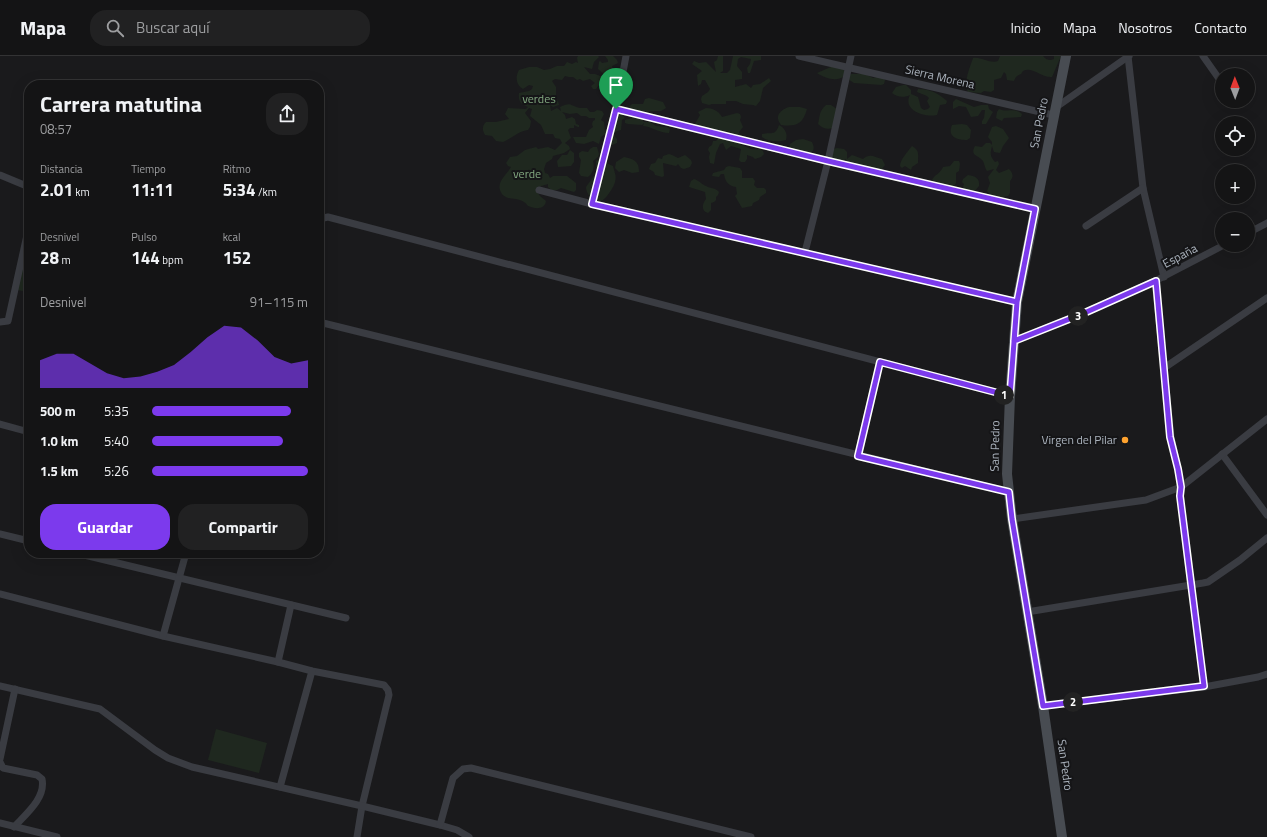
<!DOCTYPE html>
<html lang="es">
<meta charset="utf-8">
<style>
:root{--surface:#141415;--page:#212122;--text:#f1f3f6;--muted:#9d9ea0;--line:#333334;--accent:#7c3aed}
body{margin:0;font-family:"Titillium Web",sans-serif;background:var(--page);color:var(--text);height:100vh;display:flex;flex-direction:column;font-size:15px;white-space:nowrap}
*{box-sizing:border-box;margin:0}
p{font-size:13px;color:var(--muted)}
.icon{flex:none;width:22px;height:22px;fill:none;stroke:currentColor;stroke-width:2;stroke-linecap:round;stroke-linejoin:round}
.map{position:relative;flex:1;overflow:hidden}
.details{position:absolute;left:24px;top:24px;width:300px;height:478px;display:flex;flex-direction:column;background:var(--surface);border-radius:16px;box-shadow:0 4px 16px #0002,0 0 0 1px var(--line)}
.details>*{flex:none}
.needle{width:26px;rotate:359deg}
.fabs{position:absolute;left:1215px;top:12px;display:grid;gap:8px}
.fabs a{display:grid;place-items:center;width:40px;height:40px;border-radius:50%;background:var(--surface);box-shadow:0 4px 16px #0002,0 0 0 1px var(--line);font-size:20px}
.pin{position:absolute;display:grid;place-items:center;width:34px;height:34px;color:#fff;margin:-41px -17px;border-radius:50% 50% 50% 0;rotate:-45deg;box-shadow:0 0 4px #0007}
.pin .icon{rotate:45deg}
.km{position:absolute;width:20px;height:20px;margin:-10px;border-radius:50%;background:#222;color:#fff;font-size:11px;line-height:20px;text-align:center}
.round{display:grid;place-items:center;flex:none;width:42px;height:42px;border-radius:16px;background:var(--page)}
.summary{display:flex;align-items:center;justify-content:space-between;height:68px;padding:0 16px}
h1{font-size:22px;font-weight:700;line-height:30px}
.stats{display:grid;grid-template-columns:repeat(3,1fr);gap:6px;height:68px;padding:4px 16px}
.stats div{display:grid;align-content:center}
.stats b{font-size:17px;font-weight:700}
.stats small{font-size:11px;font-weight:400}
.stats p{font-size:11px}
.chart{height:112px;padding:8px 16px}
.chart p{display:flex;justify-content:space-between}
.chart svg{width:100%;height:72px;margin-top:4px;fill:var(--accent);opacity:.7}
.cta{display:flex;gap:8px;margin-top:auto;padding:8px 16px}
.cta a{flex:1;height:46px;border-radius:16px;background:var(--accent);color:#fff;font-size:16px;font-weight:700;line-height:46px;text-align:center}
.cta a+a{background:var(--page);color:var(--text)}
ul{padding:0 16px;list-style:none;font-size:13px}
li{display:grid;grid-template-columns:64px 48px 1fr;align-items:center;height:30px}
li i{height:10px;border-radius:5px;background:var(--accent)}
header{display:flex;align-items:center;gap:24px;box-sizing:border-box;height:56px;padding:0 20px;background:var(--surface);border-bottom:1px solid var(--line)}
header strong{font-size:19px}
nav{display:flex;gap:22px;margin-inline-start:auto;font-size:14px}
.search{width:280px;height:36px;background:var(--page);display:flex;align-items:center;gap:10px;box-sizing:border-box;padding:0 14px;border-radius:16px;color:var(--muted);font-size:15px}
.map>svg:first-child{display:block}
.green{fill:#1f281f}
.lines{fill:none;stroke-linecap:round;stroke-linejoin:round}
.street{stroke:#3a3c42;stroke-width:7}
.secondary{stroke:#484c52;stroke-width:10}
.route-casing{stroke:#fff;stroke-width:8}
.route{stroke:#7c3aed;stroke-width:5}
.poi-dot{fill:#ffa32f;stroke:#151517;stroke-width:1.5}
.labels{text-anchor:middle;stroke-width:4;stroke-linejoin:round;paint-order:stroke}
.street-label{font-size:12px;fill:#abb3bd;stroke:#151517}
.park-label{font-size:12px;fill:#83a981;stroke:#151517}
.poi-label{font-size:12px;fill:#abb3bd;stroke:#151517;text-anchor:end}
</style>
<header>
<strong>Mapa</strong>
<div class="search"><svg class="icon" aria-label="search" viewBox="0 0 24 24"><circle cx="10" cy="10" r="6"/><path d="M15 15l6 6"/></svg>Buscar aquí</div>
<nav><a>Inicio</a><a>Mapa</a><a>Nosotros</a><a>Contacto</a></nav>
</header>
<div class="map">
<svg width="1267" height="781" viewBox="0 0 1267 781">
<rect width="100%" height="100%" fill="#1a1a1c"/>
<!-- green -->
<g class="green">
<path d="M 578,0 L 598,0 L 599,1 L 594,6 L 592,13 L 584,11 L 590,18 L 595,18 L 603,21 L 606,20 L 598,13 L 599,6 L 600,5 L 602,7 L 608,6 L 608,4 L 605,0 L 613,0 L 617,4 L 618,7 L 612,10 L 614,17 L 609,20 C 613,24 611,28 618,29 L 616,35 L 613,38 L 605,35 L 604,30 L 599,29 L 596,33 L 593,33 L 591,30 L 595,27 L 590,23 L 583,25 L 580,23 L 577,24 L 573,21 L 569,21 L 565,20 L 562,24 L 555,23 L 552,25 L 556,31 L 556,39 L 553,41 L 558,45 L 559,49 L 553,51 L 550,49 L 551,55 L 557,52 L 561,55 L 560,51 C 571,45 571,50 580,52 C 582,52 585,52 587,52 L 590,56 L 594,56 L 597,54 L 602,55 L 604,58 L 601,64 L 604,66 L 605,75 L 608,71 L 608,68 L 610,65 L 611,58 L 620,56 L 625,62 L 622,64 L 621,74 L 617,75 L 614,77 L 615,81 L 617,83 L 617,87 L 607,91 L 604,90 L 604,86 L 608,80 L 605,78 L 601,81 L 599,88 L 593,85 L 584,88 L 576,87 L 573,81 L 586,81 L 589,74 L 593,71 L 592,68 L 593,65 L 595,64 L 595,62 L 589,62 L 586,60 L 581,60 L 577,57 L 570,58 L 562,56 L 565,59 L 566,63 L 572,61 L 575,63 L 576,68 L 579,69 L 579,71 L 578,71 L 574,69 L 574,72 L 570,72 L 568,74 L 571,82 L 565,87 L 569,90 L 570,93 L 564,97 L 553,100 L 552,103 L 546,107 L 544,113 L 545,117 L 548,118 L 550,122 L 553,120 L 567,120 L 576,127 L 576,134 L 574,136 L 561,132 L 557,134 L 551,134 L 548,131 L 548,128 L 538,131 L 536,134 L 540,140 L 546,145 C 545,154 535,153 528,150 C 527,149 526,147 524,146 C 515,140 504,146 500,134 C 497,125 508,117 511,111 L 508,110 L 506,107 L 510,101 L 517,100 L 525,94 L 536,91 L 538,93 L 548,91 L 555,94 L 562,87 L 560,83 L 555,82 L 553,78 L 545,78 L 541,69 L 530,60 L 532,53 L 529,52 L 525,57 L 531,65 L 530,71 L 528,74 C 519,75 512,82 503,86 L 496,85 L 492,80 L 485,79 C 482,74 482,70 486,66 L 496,66 L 509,63 L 505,58 L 508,52 L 526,53 L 528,51 C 521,48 518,46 519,37 L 529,35 L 532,33 L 533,30 L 529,29 L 523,33 C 516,29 515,21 519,14 L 529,11 L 537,11 L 544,14 L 550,13 L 557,10 L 564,10 L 567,6 L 572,8 L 576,6 L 578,7 L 577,2 Z"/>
<polygon points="718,0 723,0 723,15 720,17 727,17 730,14 733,0 761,0 761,4 754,5 750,17 748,17 747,12 750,8 751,3 741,1 738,3 737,10 742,16 742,23 735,24 735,31 746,28 751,32 753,29 760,28 769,22 771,25 763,32 760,45 756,50 753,49 743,48 736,45 726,45 726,48 712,48 709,49 702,47 701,43 702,40 708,36 710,33 705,24 702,24 701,28 698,30 697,19 702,15 692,8 694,5 699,7 706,6 716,16 714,6 717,4"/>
<path d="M 1000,0 L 1043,0 C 1046,4 1050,5 1054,3 L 1054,0 L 1061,0 L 1052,21 C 1042,22 1032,10 1023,15 C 1022,16 1022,17 1021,18 C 1017,20 1016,20 1014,25 L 1007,24 L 1006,18 L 1004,16 L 1001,22 L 994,24 L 994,34 L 991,36 L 984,35 L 981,37 L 968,36 C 963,27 970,11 973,2 C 980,0 990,8 998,5 Z"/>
<path d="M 833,10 L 844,12 L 845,19 C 838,27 824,22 817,17 Z"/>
<polygon points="851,18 865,18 873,22 880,20 883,21 885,24 884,28 881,29 854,27 848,23 848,20"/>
<path d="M 903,29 L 906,29 L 911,34 L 911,38 L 918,41 L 921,52 L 924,54 L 928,53 L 930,51 L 927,45 L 929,42 L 927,40 L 917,36 L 918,33 C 930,33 938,37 947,45 L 946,48 L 940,49 L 937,59 C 925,62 902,54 910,39 C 905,42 896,41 892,37 L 896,31 Z"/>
<polygon points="649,42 663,46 666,52 661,55 656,55 645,56 644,55 637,57 628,52 632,48 643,48 645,43"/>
<polygon points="956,43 974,51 981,49 988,49 989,53 993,56 986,68 982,68 982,65 984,62 985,54 982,54 978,60 971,61 966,51 959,50 953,53 953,46"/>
<path d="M 826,49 L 831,49 L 837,53 L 833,72 C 827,74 822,72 818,68 C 820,60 819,55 826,49 Z"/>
<path d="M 789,51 L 800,51 L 807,53 C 803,68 796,71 781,69 C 774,60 780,54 789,51 Z"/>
<path d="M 706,52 C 712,52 719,55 722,61 L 737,57 L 740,58 L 741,61 L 740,64 L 743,71 L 739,76 L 740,79 L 737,79 L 727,75 L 724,78 L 719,75 L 697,71 L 695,68 L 700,59 L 698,56 Z"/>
<path d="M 999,53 C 1008,57 1015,51 1022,58 L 1021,61 L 1004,62 L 1002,65 L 996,62 L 997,56 Z"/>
<path d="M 635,61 L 642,63 L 644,66 L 650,66 L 656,70 L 667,71 L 670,73 L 669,77 C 659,77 653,71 643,70 L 644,67 L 642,69 L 628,68 L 625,67 L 625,64 Z"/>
<path d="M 962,68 L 967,69 L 971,74 L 970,82 L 967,84 C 957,84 947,81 952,69 Z"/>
<path d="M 779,69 C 785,72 788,78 786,84 C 779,86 768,86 762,81 L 762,78 C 773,76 775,80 779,69 Z"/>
<path d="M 996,70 L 1003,73 L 1009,82 L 1003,90 L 1000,97 L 994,96 L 992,90 C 990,98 990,100 995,106 L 998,105 L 999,108 L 996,114 L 999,117 L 1009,113 C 1013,117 1014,121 1010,125 L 1010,137 L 1008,140 C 1001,142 991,142 987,135 L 990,127 L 988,121 L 994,113 L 987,115 C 984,111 985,106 981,103 C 977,99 970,99 975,90 L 982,91 L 986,87 L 990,87 L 992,89 L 992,86 L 988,81 L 992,71 Z"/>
<path d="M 721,81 C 732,84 741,89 751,93 C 756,94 759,92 763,95 L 764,98 L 761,101 L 755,103 L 753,101 L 747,99 L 747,103 L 745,106 L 741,106 L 739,104 L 741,93 L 731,90 L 726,94 L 723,87 L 720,88 L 716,97 L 714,108 L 710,107 L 709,101 L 710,97 L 708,94 L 709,91 L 712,89 L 713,85 L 716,85 L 718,82 Z"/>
<path d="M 803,83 L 812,86 C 820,103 797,96 789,95 L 790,88 L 796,84 Z"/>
<path d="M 912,90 C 920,95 918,98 918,107 L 912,111 L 911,114 L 905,110 L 902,112 L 900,110 C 900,104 908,95 912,90 Z"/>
<path d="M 593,91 L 597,91 L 599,98 L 598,101 L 593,105 C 595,111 593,117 588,121 L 581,120 L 579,117 L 581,104 L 579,101 L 579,97 L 582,95 L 588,96 L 590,93 Z"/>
<path d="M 837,92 L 844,93 L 847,96 L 847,103 L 852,99 L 863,103 C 870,97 874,101 882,103 L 885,109 L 881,114 L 846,107 L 846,103 L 840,106 L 832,105 L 831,94 Z"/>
<polygon points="570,94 574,97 574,106 571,110 558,111 557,105 562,99 567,99"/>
<polygon points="669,98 672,99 678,102 685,99 691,104 692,107 690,111 684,113 681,112 678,108 676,110 663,107 664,120 662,121 655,119 654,116 649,113 651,108 655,107 658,102 662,103 663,100"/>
<path d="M 624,101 C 634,103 639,105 639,116 L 632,117 L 624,114 L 619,116 L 615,112 L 616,106 Z"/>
<path d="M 601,102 L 606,107 L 613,110 C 614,115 617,120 615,126 C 614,131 607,141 603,144 C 594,149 586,138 586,131 L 596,117 L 596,105 Z"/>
<path d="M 954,105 L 959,105 L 960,108 L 959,115 L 956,117 L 956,127 L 954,130 L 948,130 L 934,127 L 932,124 C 934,119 941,117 943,111 L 950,110 Z"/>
<path d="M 729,110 L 740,112 L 742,115 L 742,122 L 753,122 L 755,125 L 754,129 L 757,132 L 764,132 L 766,134 L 766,137 L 760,141 L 759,144 L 753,147 L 752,150 L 742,152 L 735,140 L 737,138 L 736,131 C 728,130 725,125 724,118 L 721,118 L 719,121 L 712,120 L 713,117 L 724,114 L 726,111 Z"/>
<path d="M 968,119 C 975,120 980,122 979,130 L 974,136 L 965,135 L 963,131 L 964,128 L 962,126 L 963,123 Z"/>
<path d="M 694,123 C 700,125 701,128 706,130 C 711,133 715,131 719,136 L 718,139 L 716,141 L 716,144 L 714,146 L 711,147 L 711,154 L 708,157 C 701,155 702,148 706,143 L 705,136 L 689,131 L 691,125 Z"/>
<polygon points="27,190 29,190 29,236 17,234"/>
<polygon points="216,673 267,687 259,717 208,704"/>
</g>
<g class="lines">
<!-- street -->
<g class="street">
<polyline points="799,0 1053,59"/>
<polyline points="1128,0 1143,132 1164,221"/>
<polyline points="1203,0 1222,27"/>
<polyline points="1235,45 1236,46"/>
<polyline points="1055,52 1129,0"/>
<polyline points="616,53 828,105 1035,153"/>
<polyline points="0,119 29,131"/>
<polyline points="539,134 592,148 1017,246"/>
<polyline points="592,148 616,53 626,0"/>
<polyline points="319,163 328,161 1010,340"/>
<polyline points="1086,170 1143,132"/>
<polyline points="1248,177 1267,167"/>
<polyline points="805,196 828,105 851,0"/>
<polyline points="1155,225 1171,381 1178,413 1181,431 1180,440 1204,631"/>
<polyline points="0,266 8,265 29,170"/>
<polyline points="319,266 1009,436"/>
<polyline points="1014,285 1082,258 1155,225 1224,189"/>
<polyline points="1164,312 1267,242"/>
<polyline points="0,368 29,376"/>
<polyline points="1222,398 1267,459"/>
<polyline points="858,399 880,306"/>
<polyline points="1012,463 1146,444 1181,431 1267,363"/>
<polyline points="0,478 29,485"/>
<polyline points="76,497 346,562"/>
<polyline points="0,538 163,580 278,606 312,615 384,629 388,634 389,639 362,750 357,781"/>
<polyline points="1027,556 1203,527 1208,526 1240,504 1267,482"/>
<polyline points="163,580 186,497"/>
<polyline points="278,606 291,549"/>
<polyline points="0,630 100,653 155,694 168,702 192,711 362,750 440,769 457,774 469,781"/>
<polyline points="1043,650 1204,631 1258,621 1267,618"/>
<polyline points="0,703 15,633"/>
<path d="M 0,706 L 3,712 L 37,719 L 42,723 C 46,742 26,758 14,771"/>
<polyline points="280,731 312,615"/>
<polyline points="0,767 57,781"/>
<polyline points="440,769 453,722 463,713 471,712 751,781"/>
</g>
<!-- secondary -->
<polyline class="secondary" points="1062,781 1043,650 1012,463 1007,418 1010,340 1017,246 1066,0"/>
</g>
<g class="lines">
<defs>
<polyline id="route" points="616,53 828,105 1035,153 1017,246 1010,340 880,306 858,400 1009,436 1012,463 1043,650 1204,630 1180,440 1181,431 1178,413 1170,381 1156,225 1082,258 1014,285 1017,246 592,148 616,53"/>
</defs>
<!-- route casing -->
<use href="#route" class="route-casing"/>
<!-- route -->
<use href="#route" class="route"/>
</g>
<!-- markers -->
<circle class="poi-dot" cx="1125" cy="384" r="4"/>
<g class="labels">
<!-- street labels -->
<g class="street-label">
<text transform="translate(940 21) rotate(13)" y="4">Sierra Morena</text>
<text transform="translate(1039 67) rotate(-79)" y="4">San Pedro</text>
<text transform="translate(1180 200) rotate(-28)" y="4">España</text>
<text transform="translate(995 390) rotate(-89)" y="4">San Pedro</text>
<text transform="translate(1065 709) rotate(82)" y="4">San Pedro</text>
</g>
<!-- park labels -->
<g class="park-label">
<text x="539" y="47">verdes</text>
<text x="527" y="122">verde</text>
</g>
<!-- poi labels -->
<g class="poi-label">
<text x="1117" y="388">Virgen del Pilar</text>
</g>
</g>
</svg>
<div class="fabs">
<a><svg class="needle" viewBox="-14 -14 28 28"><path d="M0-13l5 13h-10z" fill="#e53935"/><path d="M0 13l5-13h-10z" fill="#9d9ea0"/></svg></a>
<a><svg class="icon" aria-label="locate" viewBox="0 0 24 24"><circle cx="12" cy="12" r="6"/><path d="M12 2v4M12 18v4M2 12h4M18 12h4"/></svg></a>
<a>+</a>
<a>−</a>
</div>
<div class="pin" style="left:616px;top:53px;background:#1e9e55"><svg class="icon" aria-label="arrive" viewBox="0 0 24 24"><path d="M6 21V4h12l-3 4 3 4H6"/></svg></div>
<b class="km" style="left:1004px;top:339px">1</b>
<b class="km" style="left:1073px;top:646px">2</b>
<b class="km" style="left:1078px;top:260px">3</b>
<section class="details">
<div class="summary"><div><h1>Carrera matutina</h1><p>08:57</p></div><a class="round"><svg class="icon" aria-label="share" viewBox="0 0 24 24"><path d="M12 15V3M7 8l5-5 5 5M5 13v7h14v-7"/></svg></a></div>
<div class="stats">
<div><p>Distancia</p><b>2.01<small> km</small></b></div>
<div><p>Tiempo</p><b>11:11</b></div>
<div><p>Ritmo</p><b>5:34<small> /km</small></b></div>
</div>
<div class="stats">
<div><p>Desnivel</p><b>28<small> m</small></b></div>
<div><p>Pulso</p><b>144<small> bpm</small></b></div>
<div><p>kcal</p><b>152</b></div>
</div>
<div class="chart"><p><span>Desnivel</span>91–115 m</p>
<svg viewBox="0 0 160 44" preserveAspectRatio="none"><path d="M0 44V27L10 23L20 23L30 29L40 35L50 38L60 37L70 34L80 30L90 22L100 13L110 6L120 7L130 15L140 25L150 29L160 27V44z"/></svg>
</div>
<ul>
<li><b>500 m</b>5:35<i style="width:89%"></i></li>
<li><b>1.0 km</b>5:40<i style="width:84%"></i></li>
<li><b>1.5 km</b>5:26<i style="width:100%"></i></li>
</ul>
<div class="cta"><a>Guardar</a><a>Compartir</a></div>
</section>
</div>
